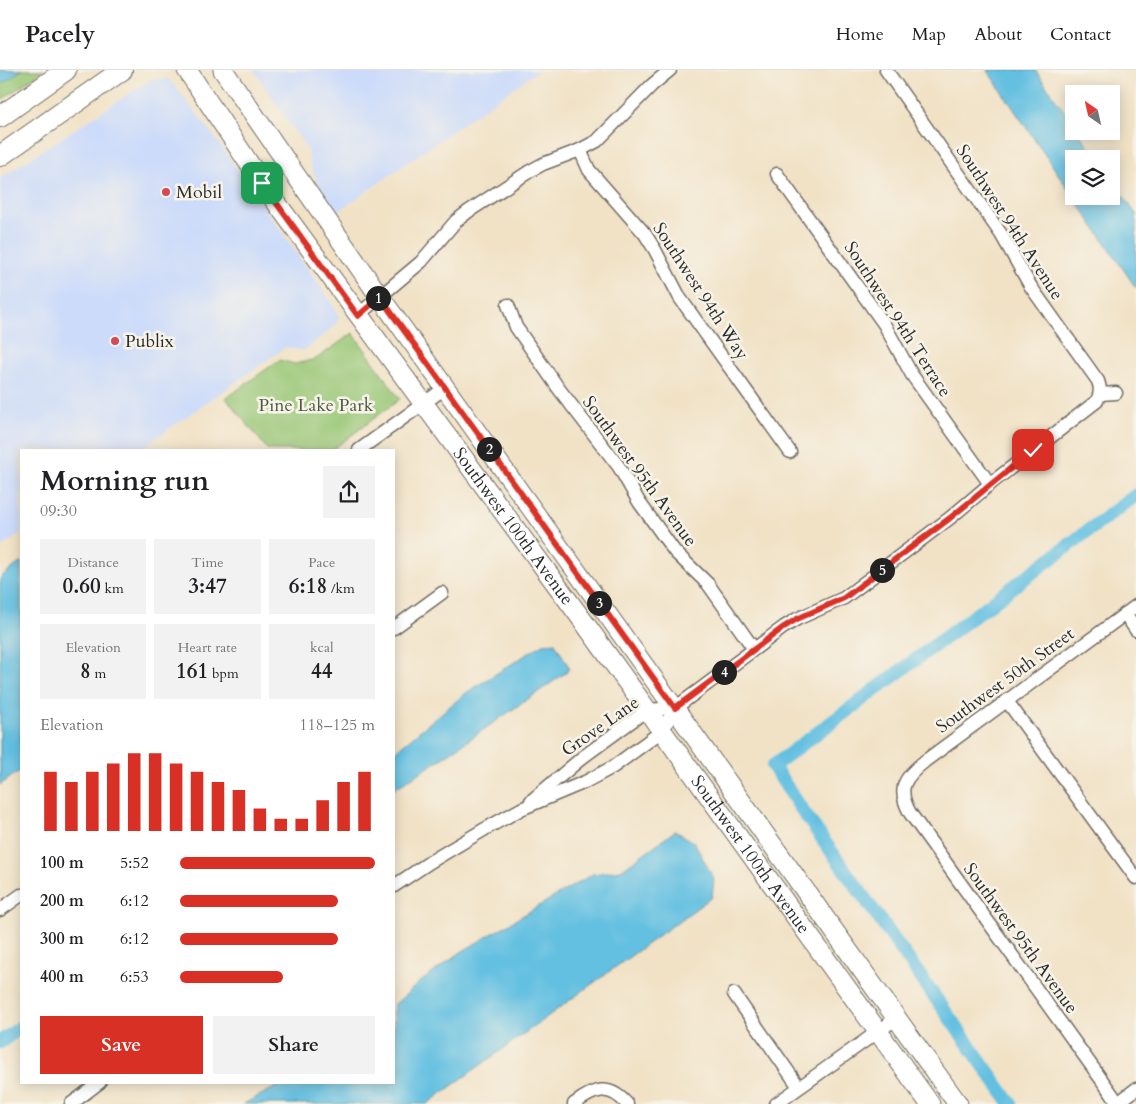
<!DOCTYPE html>
<meta charset="utf-8">
<style>
:root{--surface:#fff;--page:#f2f2f2;--text:#202124;--muted:#757577;--line:#e0e0e0;--accent:#d93025}
body{margin:0;font-family:Cardo,serif;background:var(--page);color:var(--text);height:100vh;display:flex;flex-direction:column;font-size:19px;white-space:nowrap}
*{box-sizing:border-box;margin:0}
p{font-size:16px;color:var(--muted)}
.icon{flex:none;width:28px;height:28px;fill:none;stroke:currentColor;stroke-width:2;stroke-linecap:round;stroke-linejoin:round}
.map{position:relative;flex:1;overflow:hidden}
.side{position:absolute;left:20px;top:379px;width:375px;height:635px;display:flex;flex-direction:column;background:var(--surface);border-radius:0px;box-shadow:0 2px 12px #0003}
.side>*{flex:none}
.needle{width:32px;rotate:326deg}
.fabs{position:absolute;left:1065px;top:15px;display:grid;gap:10px}
.fabs a{display:grid;place-items:center;width:55px;height:55px;border-radius:0px;background:var(--surface);box-shadow:0 2px 12px #0003;font-size:25px}
.pin{position:absolute;display:grid;place-items:center;width:42px;height:42px;color:#fff;margin:-21px;border-radius:10px;box-shadow:0 2px 8px #0006}
.km{position:absolute;width:25px;height:25px;margin:-12px;border-radius:50%;background:#222;color:#fff;font-size:14px;line-height:25px;text-align:center}
.round{display:grid;place-items:center;flex:none;width:52px;height:52px;border-radius:0px;background:var(--page)}
.head{display:flex;align-items:center;justify-content:space-between;height:85px;padding:0 20px}
h1{font-size:28px;font-weight:600;line-height:38px}
.figures{display:grid;grid-template-columns:repeat(3,1fr);gap:8px;height:85px;padding:5px 20px}
.figures div{display:grid;align-content:center;border-radius:0px;background:var(--page);text-align:center}
.figures b{font-size:21px;font-weight:600}
.figures small{font-size:14px;font-weight:400}
.figures p{font-size:14px}
.chart{height:140px;padding:10px 20px}
.chart p{display:flex;justify-content:space-between}
.chart svg{width:100%;height:90px;margin-top:5px;stroke:var(--accent);stroke-width:6}
.primary-button{display:flex;gap:10px;margin-top:auto;padding:10px 20px}
.primary-button a{flex:1;height:58px;border-radius:0px;background:var(--accent);color:#fff;font-size:20px;font-weight:600;line-height:58px;text-align:center}
.primary-button a+a{background:var(--page);color:var(--text)}
ul{padding:0 20px;list-style:none;font-size:16px}
li{display:grid;grid-template-columns:80px 60px 1fr;align-items:center;height:38px}
li i{height:12px;border-radius:6px;background:var(--accent)}
header{display:flex;align-items:center;gap:30px;box-sizing:border-box;height:70px;padding:0 25px;background:var(--surface);border-bottom:1px solid var(--line)}
header strong{font-size:24px}
nav{display:flex;gap:28px;margin-inline-start:auto;font-size:18px}
.map>svg:first-child{display:block}
.built{fill:#ccdbfa}
.green{fill:#98c675;stroke:#627850}
.water{fill:#63c0e1;stroke:#477686}
.lines{fill:none;stroke-linecap:round;stroke-linejoin:round}
.canal{stroke:#63c0e1;stroke-width:14}
.minor-casing{stroke:#706b61;stroke-width:15}
.secondary-casing{stroke:#706b61;stroke-width:21}
.primary-casing{stroke:#706b61;stroke-width:22}
.minor{stroke:#fff;stroke-width:12}
.secondary{stroke:#fff;stroke-width:19}
.primary{stroke:#fff;stroke-width:20}
.route-casing{stroke:#fff;stroke-width:10}
.route{stroke:#d93025;stroke-width:6}
.poi-dot{fill:#d1495b;stroke:#f7f3e8;stroke-width:2}
.labels{text-anchor:middle;stroke-width:5;stroke-linejoin:round;paint-order:stroke}
.poi-label{font-size:18px;fill:#2b2b2b;stroke:#f7f3e8;text-anchor:start}
.street-label{font-size:18px;fill:#2b2b2b;stroke:#f7f3e8}
.park-label{font-size:18px;fill:#4c5a41;stroke:#f7f3e8}
</style>
<header>
<strong>Pacely</strong>
<nav><a>Home</a><a>Map</a><a>About</a><a>Contact</a></nav>
</header>
<div class="map">
<svg width="1136" height="1034" viewBox="0 0 1136 1034">
<rect width="100%" height="100%" fill="#f7f3e8"/>
<filter id="ink" filterUnits="userSpaceOnUse"><feTurbulence type="fractalNoise" baseFrequency=".02" numOctaves="2"/><feDisplacementMap in="SourceGraphic" scale="10" xChannelSelector="R" yChannelSelector="G"/><feConvolveMatrix kernelMatrix="1 2 1 2 8 2 1 2 1" color-interpolation-filters="sRGB"/></filter>
<filter id="wash" filterUnits="userSpaceOnUse"><feTurbulence type="fractalNoise" baseFrequency=".0096" numOctaves="4" result="noise"/><feDisplacementMap in="SourceGraphic" scale="20" xChannelSelector="R" yChannelSelector="G"/><feGaussianBlur stdDeviation="1.12" result="paint"/><feColorMatrix in="noise" values="0 0 0 0 0 0 0 0 0 0 0 0 0 0 0 0 0 1.4 0 .05"/><feComposite in="paint" operator="in"/></filter>
<g filter="url(#wash)">
<rect width="100%" height="100%" fill="#f1e2c6"/>
<!-- built -->
<g class="built">
<polygon points="254,0 539,0 336,143 314,106 306,78"/>
<polygon points="152,9 169,9 208,58 333,235 339,247 336,255 303,281 286,277 139,380 21,380 21,463 0,478 0,108"/>
</g>
<!-- green -->
<g class="green">
<polygon points="0,0 44,0 0,31"/>
<polygon points="353,263 400,329 332,380 268,380 226,328 279,290 295,294 316,289"/>
</g>
<!-- water -->
<g class="water">
<polygon points="0,0 22,0 0,15"/>
<polygon points="987,0 1035,0 1074,55 1074,61 1078,61 1097,89 1074,89 1074,126 1111,126 1111,108 1136,144 1136,218"/>
<polygon points="21,492 21,700 0,715 0,508"/>
<polygon points="555,573 569,597 567,602 441,689 394,719 394,682 466,623 543,574"/>
<polygon points="675,761 694,772 714,809 712,827 427,1034 243,1034 284,1013 394,1012 394,935 419,913 461,882 593,804 621,800"/>
</g>
<g class="lines">
<!-- canal -->
<g class="canal">
<polyline points="0,972 21,957"/>
<polyline points="1011,1034 802,740 773,696 1136,425"/>
</g>
</g>
</g>
<g filter="url(#ink)">
<g class="lines">
<defs>
<g id="minor">
<polyline points="580,80 589,100 645,164 655,180 680,228 790,382"/>
<polyline points="777,104 884,254 912,305 990,414"/>
<polyline points="508,235 516,257 559,319 619,397 639,432 675,482 708,514 754,579"/>
<polyline points="358,245 421,192 456,151 469,141 530,101 543,94 580,80 597,71 652,15 670,0"/>
<polyline points="1100,324 1116,323"/>
<polyline points="359,380 445,318"/>
<polyline points="1125,544 1136,560"/>
<polyline points="394,558 442,523"/>
<polyline points="1007,631 1136,808"/>
<polyline points="531,731 583,687 647,640 675,638"/>
<path d="M 394,816 L 430,792 L 485,759 L 521,739 L 585,712 L 613,697 L 662,661 L 675,638 L 784,557 L 797,549 L 844,528 L 950,448 L 990,414 L 1097,331 C 1100,323 1101,319 1098,311 L 1031,217 L 1001,164 L 886,0"/>
<polyline points="0,840 21,825"/>
<polyline points="734,924 799,1017"/>
<polyline points="1118,1033 1136,1019"/>
<polyline points="71,1034 100,1012"/>
<path d="M 574,1034 C 594,1019 609,1013 627,1034"/>
<polyline points="776,1034 897,948"/>
<path d="M 1119,1034 L 910,743 C 896,718 905,707 925,691 L 1136,536"/>
</g>
<g id="secondary">
<path id="s1" d="M 187,0 L 262,113 L 586,555 L 930,1034"/>
<polyline points="223,0 380,227 958,1034"/>
</g>
<g id="primary">
<polyline points="0,47 66,0"/>
<polyline points="0,86 122,0"/>
</g>
</defs>
<!-- minor casing -->
<use href="#minor" class="minor-casing"/>
<!-- secondary casing -->
<use href="#secondary" class="secondary-casing"/>
<!-- primary casing -->
<use href="#primary" class="primary-casing"/>
<!-- minor -->
<use href="#minor" class="minor"/>
<!-- secondary -->
<use href="#secondary" class="secondary"/>
<!-- primary -->
<use href="#primary" class="primary"/>
</g>
</g>
<g class="lines" filter="url(#ink)">
<defs>
<polyline id="route" points="262,113 358,246 380,227 675,638 784,557 797,549 844,528 950,448 1033,380"/>
</defs>
<!-- route casing -->
<use href="#route" class="route-casing"/>
<!-- route -->
<use href="#route" class="route"/>
</g>
<!-- markers -->
<g class="poi-dot">
<circle cx="166" cy="122" r="5"/>
<circle cx="115" cy="271" r="5"/>
</g>
<g class="labels">
<!-- poi labels -->
<g class="poi-label">
<text x="176" y="128">Mobil</text>
<text x="125" y="277">Publix</text>
</g>
<!-- street labels -->
<g class="street-label">
<text transform="translate(1010 152) rotate(57)" y="6">Southwest 94th Avenue</text>
<text transform="translate(701 221) rotate(57)" y="6">Southwest 94th Way</text>
<text transform="translate(898 249) rotate(57)" y="6">Southwest 94th Terrace</text>
<text transform="translate(640 401) rotate(54)" y="6">Southwest 95th Avenue</text>
<text dy="6" stroke="none"><textPath href="#s1" startOffset="561">Southwest 100th Avenue</textPath></text>
<text transform="translate(1005 610) rotate(-36)" y="6">Southwest 50th Street</text>
<text transform="translate(600 656) rotate(-35)" y="6">Grove Lane</text>
<text dy="6" stroke="none"><textPath href="#s1" startOffset="966">Southwest 100th Avenue</textPath></text>
<text transform="translate(1021 868) rotate(54)" y="6">Southwest 95th Avenue</text>
</g>
<!-- park labels -->
<g class="park-label">
<text x="316" y="341">Pine Lake Park</text>
</g>
</g>
</svg>
<div class="fabs">
<a><svg class="needle" viewBox="-14 -14 28 28"><path d="M0-13l5 13h-10z" fill="#e53935"/><path d="M0 13l5-13h-10z" fill="#757577"/></svg></a>
<a><svg class="icon" aria-label="layers" viewBox="0 0 24 24"><path d="M12 4l9 5-9 5-9-5zM3 14l9 5 9-5"/></svg></a>
</div>
<div class="pin" style="left:262px;top:113px;background:#1e9e55"><svg class="icon" aria-label="arrive" viewBox="0 0 24 24"><path d="M6 21V4h12l-3 4 3 4H6"/></svg></div>
<div class="pin" style="left:1033px;top:380px;background:#d93025"><svg class="icon" aria-label="check" viewBox="0 0 24 24"><path d="M5 12l5 5 9-10"/></svg></div>
<b class="km" style="left:378px;top:228px">1</b>
<b class="km" style="left:489px;top:379px">2</b>
<b class="km" style="left:599px;top:533px">3</b>
<b class="km" style="left:724px;top:602px">4</b>
<b class="km" style="left:882px;top:500px">5</b>
<section class="side">
<div class="head"><div><h1>Morning run</h1><p>09:30</p></div><a class="round"><svg class="icon" aria-label="share" viewBox="0 0 24 24"><path d="M12 15V3M7 8l5-5 5 5M5 13v7h14v-7"/></svg></a></div>
<div class="figures">
<div><p>Distance</p><b>0.60<small> km</small></b></div>
<div><p>Time</p><b>3:47</b></div>
<div><p>Pace</p><b>6:18<small> /km</small></b></div>
</div>
<div class="figures">
<div><p>Elevation</p><b>8<small> m</small></b></div>
<div><p>Heart rate</p><b>161<small> bpm</small></b></div>
<div><p>kcal</p><b>44</b></div>
</div>
<div class="chart"><p><span>Elevation</span>118–125 m</p>
<svg viewBox="0 0 160 44" preserveAspectRatio="none"><path d="M5 44V15M15 44V20M25 44V15M35 44V11M45 44V6M55 44V6M65 44V11M75 44V15M85 44V20M95 44V24M105 44V33M115 44V38M125 44V38M135 44V29M145 44V20M155 44V15"/></svg>
</div>
<ul>
<li><b>100 m</b>5:52<i style="width:100%"></i></li>
<li><b>200 m</b>6:12<i style="width:81%"></i></li>
<li><b>300 m</b>6:12<i style="width:81%"></i></li>
<li><b>400 m</b>6:53<i style="width:53%"></i></li>
</ul>
<div class="primary-button"><a>Save</a><a>Share</a></div>
</section>
</div>
